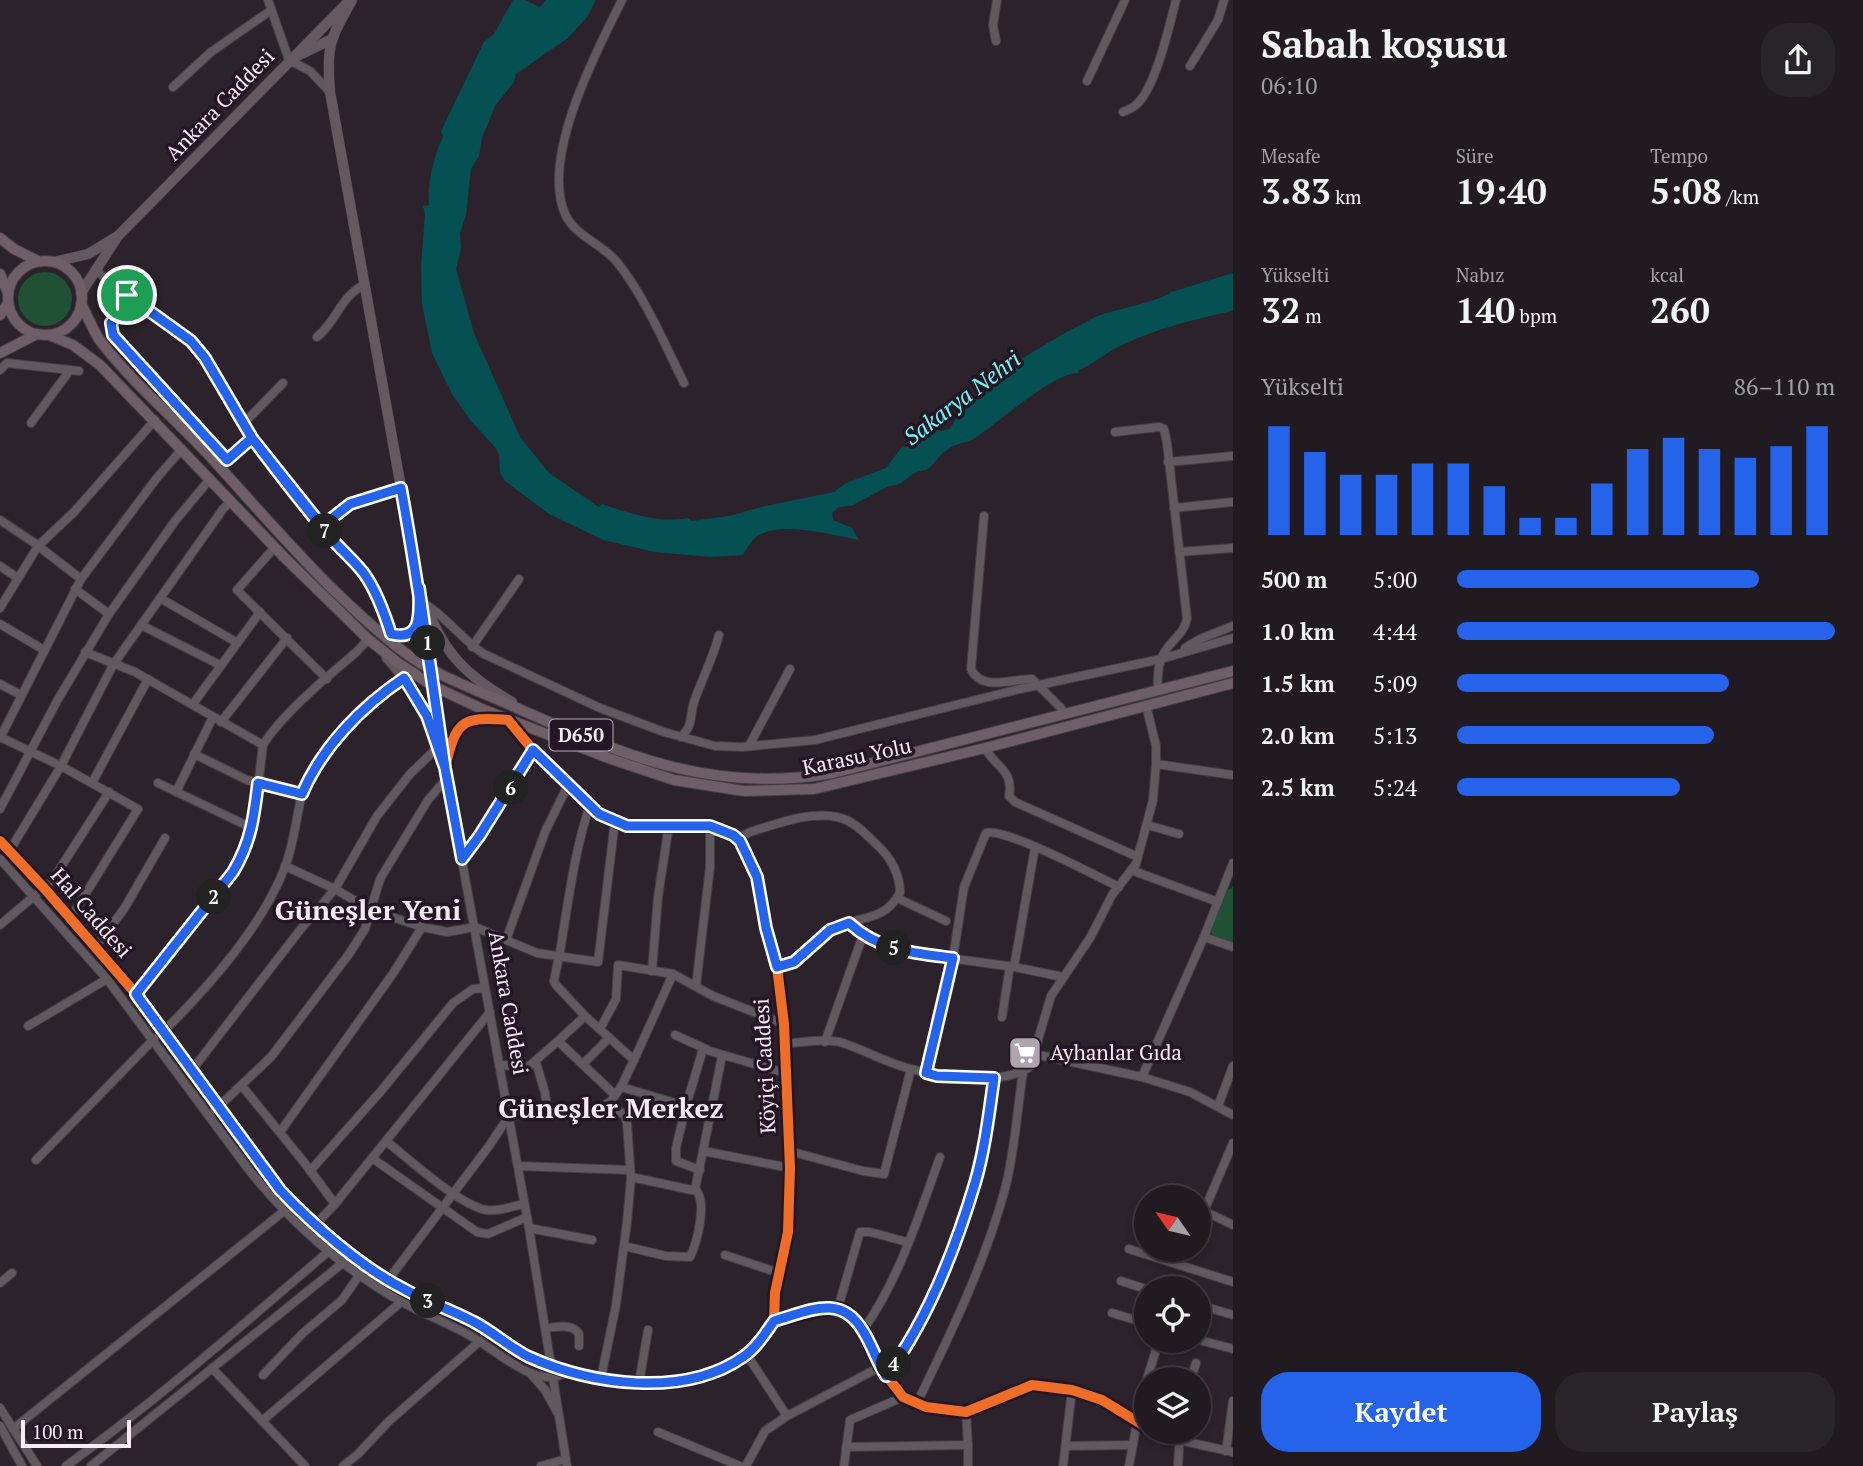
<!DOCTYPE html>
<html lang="tr">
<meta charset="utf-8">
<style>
:root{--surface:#211a21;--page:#29232a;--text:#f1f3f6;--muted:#a2a1a5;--line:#3e383f;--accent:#2563eb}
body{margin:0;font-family:"PT Serif",serif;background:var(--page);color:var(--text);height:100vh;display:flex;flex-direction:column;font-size:26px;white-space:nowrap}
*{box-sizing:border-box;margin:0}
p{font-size:23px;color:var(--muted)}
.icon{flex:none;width:38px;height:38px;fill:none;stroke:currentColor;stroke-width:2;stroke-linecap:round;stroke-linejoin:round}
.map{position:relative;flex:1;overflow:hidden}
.panel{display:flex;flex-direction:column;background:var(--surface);width:630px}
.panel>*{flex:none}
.needle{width:46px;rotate:304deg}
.controls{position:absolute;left:1134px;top:1185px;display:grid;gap:14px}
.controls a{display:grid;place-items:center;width:77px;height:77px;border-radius:50%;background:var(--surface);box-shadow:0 4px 10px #0003,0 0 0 2px var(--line);font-size:35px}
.scale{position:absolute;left:21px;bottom:18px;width:110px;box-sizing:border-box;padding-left:7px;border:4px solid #f7ecf6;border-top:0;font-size:19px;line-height:24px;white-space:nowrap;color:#f7ecf6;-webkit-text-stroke:5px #251625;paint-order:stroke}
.pin{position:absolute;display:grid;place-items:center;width:60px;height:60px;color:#fff;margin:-30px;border:4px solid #fff;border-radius:50%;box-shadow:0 2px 7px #0007}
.km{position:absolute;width:35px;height:35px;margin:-18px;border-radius:50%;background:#222;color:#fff;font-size:19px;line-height:35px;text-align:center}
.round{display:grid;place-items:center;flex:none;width:74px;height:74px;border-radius:28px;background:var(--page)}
.headline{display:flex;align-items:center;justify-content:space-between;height:119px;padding:0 28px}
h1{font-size:38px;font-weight:700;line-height:52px}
.figures{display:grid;grid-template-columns:repeat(3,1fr);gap:10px;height:119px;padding:7px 28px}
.figures div{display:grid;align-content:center}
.figures b{font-size:35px;font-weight:700}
.figures small{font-size:19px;font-weight:400}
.figures p{font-size:19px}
.chart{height:196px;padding:14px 28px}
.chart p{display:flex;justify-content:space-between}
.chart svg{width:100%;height:126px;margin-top:7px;stroke:var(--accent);stroke-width:6}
.button{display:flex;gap:14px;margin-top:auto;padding:14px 28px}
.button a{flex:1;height:80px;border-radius:28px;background:var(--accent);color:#fff;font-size:28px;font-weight:700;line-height:80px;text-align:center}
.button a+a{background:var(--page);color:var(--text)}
ul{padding:0 28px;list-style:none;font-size:23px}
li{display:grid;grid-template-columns:112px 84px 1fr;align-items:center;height:52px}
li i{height:18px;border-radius:9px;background:var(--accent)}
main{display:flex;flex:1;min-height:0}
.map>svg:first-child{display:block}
.green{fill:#215134}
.water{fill:#045052}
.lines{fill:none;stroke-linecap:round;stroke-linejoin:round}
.minor-casing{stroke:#453d45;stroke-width:10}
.major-casing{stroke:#453d45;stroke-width:11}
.highway-casing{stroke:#453d45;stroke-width:12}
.minor{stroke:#605960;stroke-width:8}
.major{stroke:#645961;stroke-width:10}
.highway{stroke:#6d5e67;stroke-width:10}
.cycleway-casing{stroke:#251625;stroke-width:15}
.cycleway{stroke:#ee6e29;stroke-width:10}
.route-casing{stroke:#fff;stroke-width:14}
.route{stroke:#2563eb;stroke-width:9}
.labels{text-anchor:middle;stroke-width:7;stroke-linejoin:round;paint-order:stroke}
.shield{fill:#251625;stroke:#b8acb7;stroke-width:2}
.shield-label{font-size:19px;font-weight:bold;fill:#f7ecf6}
.street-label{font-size:21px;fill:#f7ecf6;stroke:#251625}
.poi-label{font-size:21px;fill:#f7ecf6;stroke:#251625;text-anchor:start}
.water-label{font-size:23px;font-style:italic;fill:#72f7f7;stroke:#251625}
.district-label{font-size:28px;font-weight:bold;fill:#f7ecf6;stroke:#251625}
</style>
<main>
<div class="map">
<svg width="1233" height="1466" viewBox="0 0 1233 1466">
<rect width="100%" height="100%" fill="#2c222c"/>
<!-- green -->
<g class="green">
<circle cx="45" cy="299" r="27"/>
<polygon points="1233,887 1233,943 1213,936 1210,930 1226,891"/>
</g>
<!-- water -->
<path class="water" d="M 513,0 L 525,0 L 540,7 L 546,0 L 596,0 L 587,17 L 568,38 L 516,74 L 514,82 L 495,106 L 482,138 L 479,156 L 471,169 L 466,215 L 460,233 L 461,249 L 456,269 L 474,333 L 520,437 L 549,473 L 599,507 L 602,504 C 629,513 659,524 688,518 L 692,521 L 729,516 L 765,506 L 834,492 L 846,483 L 886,468 L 901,448 L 916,444 L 932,427 L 940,431 L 950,429 L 959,413 L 974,403 L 972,398 C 979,392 984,386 989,380 C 996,374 1007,371 1012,361 L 1016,362 C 1043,346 1070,329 1098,316 C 1116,309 1161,301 1171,292 L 1233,273 L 1233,311 C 1196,319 1157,328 1122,345 C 1106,352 1094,364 1079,370 L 1078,373 C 1053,373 998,423 975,438 C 968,443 957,443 950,448 C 941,453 938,459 931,466 C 927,471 922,470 917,472 C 906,477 902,486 889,486 L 851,506 L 839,507 L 832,513 L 833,520 L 852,528 L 859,540 C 830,535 781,520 756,537 C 751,541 746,550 743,555 L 710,557 L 655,552 L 603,540 L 549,514 L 505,481 L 500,473 L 499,454 L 494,446 L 470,420 L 452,394 L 432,353 L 422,304 L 421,266 L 425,214 L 423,206 L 429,205 C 427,184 434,155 443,137 L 441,131 L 484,42 L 494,34 Z"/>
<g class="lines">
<defs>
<g id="minor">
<polyline points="268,0 289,60 310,71 330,92"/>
<path d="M 622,0 C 596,52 539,160 566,216 C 576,236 602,244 617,262 C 645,297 664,343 684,383"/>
<polyline points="996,41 993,25 997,0"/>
<polyline points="1190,66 1218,20 1224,0"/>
<polyline points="1087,81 1125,0"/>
<polyline points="173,87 211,52 270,11"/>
<path d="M 1123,112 C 1128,110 1133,108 1137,104 C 1156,86 1169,27 1176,0"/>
<polyline points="95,270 191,341 205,358 252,438 332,540 366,576 378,600 391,634"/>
<polyline points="127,295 122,310 111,323 113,335 227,460"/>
<path d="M 317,337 C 338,320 338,299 365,284"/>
<polyline points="0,370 7,363 79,371"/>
<polyline points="31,423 70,370"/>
<polyline points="243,424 283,383"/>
<path d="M 1115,432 L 1159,427 L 1164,429 L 1167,443 L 1187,618 C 1185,631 1176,637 1168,647 C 1158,660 1157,674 1158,690"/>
<polyline points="225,462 252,438"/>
<polyline points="1168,462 1233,456"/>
<polyline points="1174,508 1233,502"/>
<path d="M 984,516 L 971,669 C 982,692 1011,679 1032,679 L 1060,707 L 1065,714"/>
<polyline points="0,520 33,542 81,579"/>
<polyline points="322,526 350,504 401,488"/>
<polyline points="275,547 237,590 327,679"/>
<polyline points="1179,552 1233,548"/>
<polyline points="0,566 18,578"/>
<polyline points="75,589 109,614 175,521 210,479"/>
<polyline points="160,598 236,642"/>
<path d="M 425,604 C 448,618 462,640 484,654 L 600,708 L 664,732 L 715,746 L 742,747 L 815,740 L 1020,689 L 1161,659 L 1233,638"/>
<polyline points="0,608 38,546 74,512 155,420"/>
<polyline points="0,624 44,650"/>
<polyline points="141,625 220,665"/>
<polyline points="472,647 519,579"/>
<polyline points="1185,648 1200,639 1233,626"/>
<path d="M 85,652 L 135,672 L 263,745 C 257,790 256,832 233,872 L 136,994"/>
<path d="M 386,658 C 411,685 426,714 438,749"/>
<polyline points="432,670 445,768 529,1228 567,1466"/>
<polyline points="0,684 21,695"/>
<polyline points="193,704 260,612"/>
<polyline points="221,722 287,638"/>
<polyline points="0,737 61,766 138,809 70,919"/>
<path d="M 681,737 C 694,724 689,718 694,702 C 702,679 713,658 719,635"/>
<polyline points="0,738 81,579 156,479 182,449"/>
<path d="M 263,745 C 278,720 317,685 340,666 C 351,657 359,651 368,639 L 370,641"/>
<polyline points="749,746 790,669"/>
<path d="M 985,748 C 996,768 1014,770 1009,796 L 1015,802 L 1138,857"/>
<path d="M 194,754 L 247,780 L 302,794 C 322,747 362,707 404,678"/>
<polyline points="1156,764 1233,775"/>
<path d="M 445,768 C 456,722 460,716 508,720 L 533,750 L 599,814 L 627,826 L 710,826 L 718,828 L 733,835 L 740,841 L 757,877 L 766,927 L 777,967 L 784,1024 L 790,1168 L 788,1232 L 775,1293 L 774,1321"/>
<polyline points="92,783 148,679"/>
<polyline points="158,783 252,828"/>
<polyline points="176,792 213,717"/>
<path d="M 590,805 C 576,846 570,890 563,933 C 561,949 557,965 554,981 L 556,985 L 585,1016 L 634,1060 L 673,974 L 713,996 L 784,1024"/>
<polyline points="0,809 57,701 109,614"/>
<polyline points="1147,825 1179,834"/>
<path d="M 735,835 L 743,836 L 750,832 C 777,824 809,811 837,817 C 853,820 866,834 877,845 C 891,857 900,875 900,893 C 883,923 860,915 835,928 C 812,939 809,957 777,967"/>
<path d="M 0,841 L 44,888 L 136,994 L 280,1190 C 306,1218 333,1241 364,1263 C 377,1272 389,1282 403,1289 C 425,1301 449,1309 471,1320 C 491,1331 509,1348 529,1357 C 592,1386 684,1398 743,1357 C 756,1348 765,1334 774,1321 L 830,1308 L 838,1308 L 848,1312 L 863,1330 L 880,1367 L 903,1397 L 926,1407 L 966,1412 L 1032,1385 L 1072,1390 L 1102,1400 L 1146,1427"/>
<polyline points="10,850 61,766 113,665 223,509 231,501"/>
<path d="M 0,859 L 107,979 L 249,1170 C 290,1222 344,1270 402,1302 C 424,1314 447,1323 469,1335 C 492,1347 527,1381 554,1377 C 559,1376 564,1373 569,1372"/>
<polyline points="462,859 533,750"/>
<polyline points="285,866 335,889 371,910 422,927 447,932 475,927 537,953 598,962 615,821"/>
<polyline points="1131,870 1218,902"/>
<polyline points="897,898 946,921"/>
<polyline points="849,923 880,945 906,952 1014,967 1063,977"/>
<polyline points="0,925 52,881 109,792"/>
<polyline points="1204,937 1233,947"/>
<polyline points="506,940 545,832 569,783"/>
<polyline points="96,946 124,909 165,838"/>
<polyline points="1014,967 1035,847"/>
<polyline points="652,971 658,897 669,825"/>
<polyline points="696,986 710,867 710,826"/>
<polyline points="585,1016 558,1041 615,1095"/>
<polyline points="1002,1017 1010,966"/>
<polyline points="28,1026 107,979"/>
<polyline points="600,1029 616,999 618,965 673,974"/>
<path d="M 164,1031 C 209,986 262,927 285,867 C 294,844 296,818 302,794"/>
<polyline points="675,1035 706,1049"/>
<polyline points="825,1042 863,935"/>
<path d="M 784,1044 C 802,1042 826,1038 843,1043 C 864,1050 883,1061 904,1067 C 938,1077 999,1087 1030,1067 L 1051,996 L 1090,938 L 1112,895 L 1136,864 L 1153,800 L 1156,764 L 1156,746 L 1146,705"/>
<polyline points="1034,1054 1142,1077 1190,1092 1233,1115"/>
<polyline points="634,1060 621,1087 686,1106 703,1049 785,1073"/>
<polyline points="536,1062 545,1093 548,1114"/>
<polyline points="583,1064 609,1038"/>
<polyline points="499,1065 528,1067 558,1041"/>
<polyline points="192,1070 300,930 335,889 377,816 410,774 438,747"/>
<path d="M 926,1073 L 953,958 L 964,887 L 986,833 C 1005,827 1096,876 1119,887"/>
<polyline points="1142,1077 1204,937 1233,863"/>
<polyline points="242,1086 303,1161 335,1204"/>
<polyline points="686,1106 676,1148 676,1161 700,1170"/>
<polyline points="1218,1106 1233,1066"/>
<polyline points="215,1110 271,1057 349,954 365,929 380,879 428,800 447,778"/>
<polyline points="280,1132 394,972 422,927"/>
<path d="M 386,1141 C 409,1159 459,1205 486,1210 C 497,1212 513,1206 524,1204"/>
<polyline points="1233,1143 1204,1211 1233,1225"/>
<polyline points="703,1151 722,1056"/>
<polyline points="789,1151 863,1171 884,1174 911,1069"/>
<polyline points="372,1158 477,1232 488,1234 527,1217"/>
<polyline points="36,1160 154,1039"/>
<polyline points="518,1166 630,1170"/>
<polyline points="310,1171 381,1091 453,1003 473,989 485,988"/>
<polyline points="631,1177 692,1190 695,1189 703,1151 790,1168"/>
<polyline points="315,1225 335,1204 490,1012"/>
<polyline points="529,1228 592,1240"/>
<path d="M 624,1246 L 666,1256 L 690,1257 C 697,1243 708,1201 695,1189"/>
<polyline points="1129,1249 1233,1282"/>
<polyline points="725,1255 779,1273"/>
<polyline points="388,1280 489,1146 509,1116 594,1112 611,1101 621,1087"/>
<polyline points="1121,1281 1146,1289"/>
<polyline points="0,1283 12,1273"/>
<polyline points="1199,1305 1233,1315"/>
<polyline points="838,1308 860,1232 870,1232 907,1242"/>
<polyline points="1112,1313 1146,1323"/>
<path d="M 546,1328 C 558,1327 572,1323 579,1334 L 579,1346"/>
<path d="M 863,1330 C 899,1280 919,1215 940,1157"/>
<polyline points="1199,1340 1233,1349"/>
<polyline points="747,1355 787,1416 880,1367"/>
<polyline points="212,1368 305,1466"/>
<polyline points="531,1374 545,1390 557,1412"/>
<polyline points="263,1375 303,1333 342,1300 360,1274"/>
<path d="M 886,1376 C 951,1291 977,1182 994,1078"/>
<polyline points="601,1378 616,1305 627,1222 631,1179 627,1123 625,1116 609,1103"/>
<polyline points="1147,1379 1156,1350"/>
<polyline points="1191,1379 1196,1363"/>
<polyline points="639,1383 648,1330"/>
<path d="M 917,1403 C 950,1335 985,1263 1005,1189 C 1015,1151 1017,1111 1023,1072"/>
<polyline points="0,1408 37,1466"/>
<polyline points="1135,1420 1146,1382"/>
<polyline points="262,1421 401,1302"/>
<polyline points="0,1426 22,1466"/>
<polyline points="13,1429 284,1211"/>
<polyline points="658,1432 740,1466"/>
<polyline points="1155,1432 1179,1440 1233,1452"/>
<polyline points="968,1445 968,1466"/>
<polyline points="1066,1446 1132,1445"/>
<polyline points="846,1447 968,1445 966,1412"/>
<polyline points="1226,1451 1233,1401"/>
<path d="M 66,1466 C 158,1400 243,1324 329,1251"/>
<polyline points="91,1466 344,1262"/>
<polyline points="343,1466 358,1454 388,1422 480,1341"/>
<polyline points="541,1466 566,1459"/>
<polyline points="746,1466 765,1431 787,1416"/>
<polyline points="844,1466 850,1420 903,1397"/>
<polyline points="1063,1466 1072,1390"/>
<polyline points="1129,1466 1137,1422"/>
<polyline points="1178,1466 1180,1432"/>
</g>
<g id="major">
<path d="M 352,0 C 330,39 326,46 330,92 L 419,588 L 432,670"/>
<polyline points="295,57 330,40"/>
<polyline points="54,262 88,254 118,236 348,2"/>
<polyline points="81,293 116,239"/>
<path d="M 426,606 C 445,655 467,676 512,702"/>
<path d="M 379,630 C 399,638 417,640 419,613"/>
</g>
<g id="highway">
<polyline points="0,238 14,249 38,261"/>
<circle cx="45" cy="298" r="37"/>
<polyline points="0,274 8,293"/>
<path d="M 81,304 C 88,316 93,331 101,342 C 132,382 172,416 207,453 C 269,521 328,592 400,649 C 432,674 471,688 508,704 C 618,753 710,795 833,773 L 1233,671"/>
<polyline points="0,315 8,303"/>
<polyline points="49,335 73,345 100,365 284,557 368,639 398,663 433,686 482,709 611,759 674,780 744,791 814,789 985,748 1233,683"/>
<polyline points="0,353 37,334"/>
</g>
</defs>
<!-- minor casing -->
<use href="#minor" class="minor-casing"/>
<!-- major casing -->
<use href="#major" class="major-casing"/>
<!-- highway casing -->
<use href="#highway" class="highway-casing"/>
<!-- minor -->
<use href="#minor" class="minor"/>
<!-- major -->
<use href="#major" class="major"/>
<!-- highway -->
<use href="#highway" class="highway"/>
<defs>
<g id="cycleway">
<path d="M 445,768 C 456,722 460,716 508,720 L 533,750 L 599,814 L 627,826 L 710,826 L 718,828 L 733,835 L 740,841 L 757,877 L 766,927 L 777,967 L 784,1024 L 790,1168 L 788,1232 L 775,1293 L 774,1321"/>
<path d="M 0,841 L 44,888 L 136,994 L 280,1190 C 306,1218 333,1241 364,1263 C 377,1272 389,1282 403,1289 C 425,1301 449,1309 471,1320 C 491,1331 509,1348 529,1357 C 592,1386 684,1398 743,1357 C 756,1348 765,1334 774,1321 L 830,1308 L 838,1308 L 848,1312 L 863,1330 L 880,1367 L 903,1397 L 926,1407 L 966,1412 L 1032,1385 L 1072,1390 L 1102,1400 L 1146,1427"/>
</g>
</defs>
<!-- cycleway casing -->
<use href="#cycleway" class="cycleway-casing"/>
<!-- cycleway -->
<use href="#cycleway" class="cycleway"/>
</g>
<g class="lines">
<defs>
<path id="route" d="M 127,295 L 191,341 L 205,358 L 252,438 L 322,526 L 350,504 L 401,488 C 418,581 431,675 445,768 L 427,716 L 404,678 C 362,706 322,747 302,794 L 258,783 C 254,817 251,842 233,872 L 136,994 L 138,997 L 280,1190 C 313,1225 361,1267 404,1289 C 427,1302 452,1310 476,1323 C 494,1333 511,1348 529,1357 C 592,1385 684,1398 743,1357 C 756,1348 765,1334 774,1321 C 809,1311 841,1293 863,1331 C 872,1345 877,1362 886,1376 C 928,1320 955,1250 975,1183 C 985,1149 989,1113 994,1078 L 937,1076 L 926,1073 L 953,958 C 913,953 880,951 849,923 L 830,930 L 794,962 L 777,967 L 766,928 L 757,877 L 740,841 L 733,835 L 710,826 L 627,826 L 599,814 L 533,750 L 480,835 L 462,859 L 445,768 L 419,588 C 419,611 424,642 391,634 C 385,615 377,592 365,575 C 356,562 343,552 332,539 C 304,507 278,472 252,438 L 227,460 L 113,335 L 111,323 L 122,310 L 127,295"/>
</defs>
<!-- route casing -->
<use href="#route" class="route-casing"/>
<!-- route -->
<use href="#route" class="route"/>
</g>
<!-- icons -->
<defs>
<symbol id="supermarket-square" viewBox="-11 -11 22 22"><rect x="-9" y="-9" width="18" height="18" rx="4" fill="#b0a5af" stroke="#251625"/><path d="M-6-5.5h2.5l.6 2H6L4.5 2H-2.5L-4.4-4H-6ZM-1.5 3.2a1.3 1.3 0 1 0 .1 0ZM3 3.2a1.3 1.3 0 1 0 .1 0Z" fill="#fff"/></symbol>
</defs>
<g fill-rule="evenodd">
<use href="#supermarket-square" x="1006" y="1034" width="38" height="38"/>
</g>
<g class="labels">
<!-- shield labels -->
<rect class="shield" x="549.5" y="719.5" width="63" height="31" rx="5"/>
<g class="shield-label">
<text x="581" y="742">D650</text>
</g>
<!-- street labels -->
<g class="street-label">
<text transform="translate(220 105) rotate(-46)" y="7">Ankara Caddesi</text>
<text transform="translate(857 757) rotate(-12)" y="7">Karasu Yolu</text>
<text transform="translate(91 913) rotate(49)" y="7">Hal Caddesi</text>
<text transform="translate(508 1003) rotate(80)" y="7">Ankara Caddesi</text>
<text transform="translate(765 1066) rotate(-93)" y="7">Köyiçi Caddesi</text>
</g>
<!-- poi labels -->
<g class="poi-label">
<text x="1050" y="1060">Ayhanlar Gıda</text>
</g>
<!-- water labels -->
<g class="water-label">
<text transform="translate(962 398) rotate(-37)" y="8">Sakarya Nehri</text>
</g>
<!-- district labels -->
<g class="district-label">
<text x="368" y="920">Güneşler Yeni</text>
<text x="611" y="1118">Güneşler Merkez</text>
</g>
</g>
</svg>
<div class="controls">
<a><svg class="needle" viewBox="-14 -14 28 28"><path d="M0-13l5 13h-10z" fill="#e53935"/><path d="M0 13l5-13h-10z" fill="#a2a1a5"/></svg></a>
<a><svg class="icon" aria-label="locate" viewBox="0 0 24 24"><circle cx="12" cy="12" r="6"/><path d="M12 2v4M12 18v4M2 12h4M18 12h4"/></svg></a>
<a><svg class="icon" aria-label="layers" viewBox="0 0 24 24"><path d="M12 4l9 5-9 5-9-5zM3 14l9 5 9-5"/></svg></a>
</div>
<div class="scale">100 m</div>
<div class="pin" style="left:127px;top:295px;background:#1e9e55"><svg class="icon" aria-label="arrive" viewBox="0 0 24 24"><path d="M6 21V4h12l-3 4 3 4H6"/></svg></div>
<b class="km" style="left:428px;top:643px">1</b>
<b class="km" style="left:214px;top:897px">2</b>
<b class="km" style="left:428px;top:1301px">3</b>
<b class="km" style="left:894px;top:1364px">4</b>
<b class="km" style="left:894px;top:948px">5</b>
<b class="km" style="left:511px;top:788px">6</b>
<b class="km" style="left:325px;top:531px">7</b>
</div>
<section class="panel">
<div class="headline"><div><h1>Sabah koşusu</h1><p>06:10</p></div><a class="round"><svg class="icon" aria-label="share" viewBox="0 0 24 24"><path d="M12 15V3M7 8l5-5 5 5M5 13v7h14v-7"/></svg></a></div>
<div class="figures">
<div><p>Mesafe</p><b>3.83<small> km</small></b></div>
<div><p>Süre</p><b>19:40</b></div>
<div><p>Tempo</p><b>5:08<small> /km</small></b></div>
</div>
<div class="figures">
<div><p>Yükselti</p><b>32<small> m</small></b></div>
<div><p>Nabız</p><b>140<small> bpm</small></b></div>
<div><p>kcal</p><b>260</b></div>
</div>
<div class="chart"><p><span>Yükselti</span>86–110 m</p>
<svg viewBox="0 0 160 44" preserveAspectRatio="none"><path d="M5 44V6M15 44V15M25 44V23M35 44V23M45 44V19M55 44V19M65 44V27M75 44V38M85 44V38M95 44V26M105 44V14M115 44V10M125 44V14M135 44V17M145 44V13M155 44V6"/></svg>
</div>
<ul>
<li><b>500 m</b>5:00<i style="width:80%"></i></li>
<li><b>1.0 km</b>4:44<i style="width:100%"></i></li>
<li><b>1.5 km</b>5:09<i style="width:72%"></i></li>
<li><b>2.0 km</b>5:13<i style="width:68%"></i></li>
<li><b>2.5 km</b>5:24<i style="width:59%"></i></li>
</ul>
<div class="button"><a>Kaydet</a><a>Paylaş</a></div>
</section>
</main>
